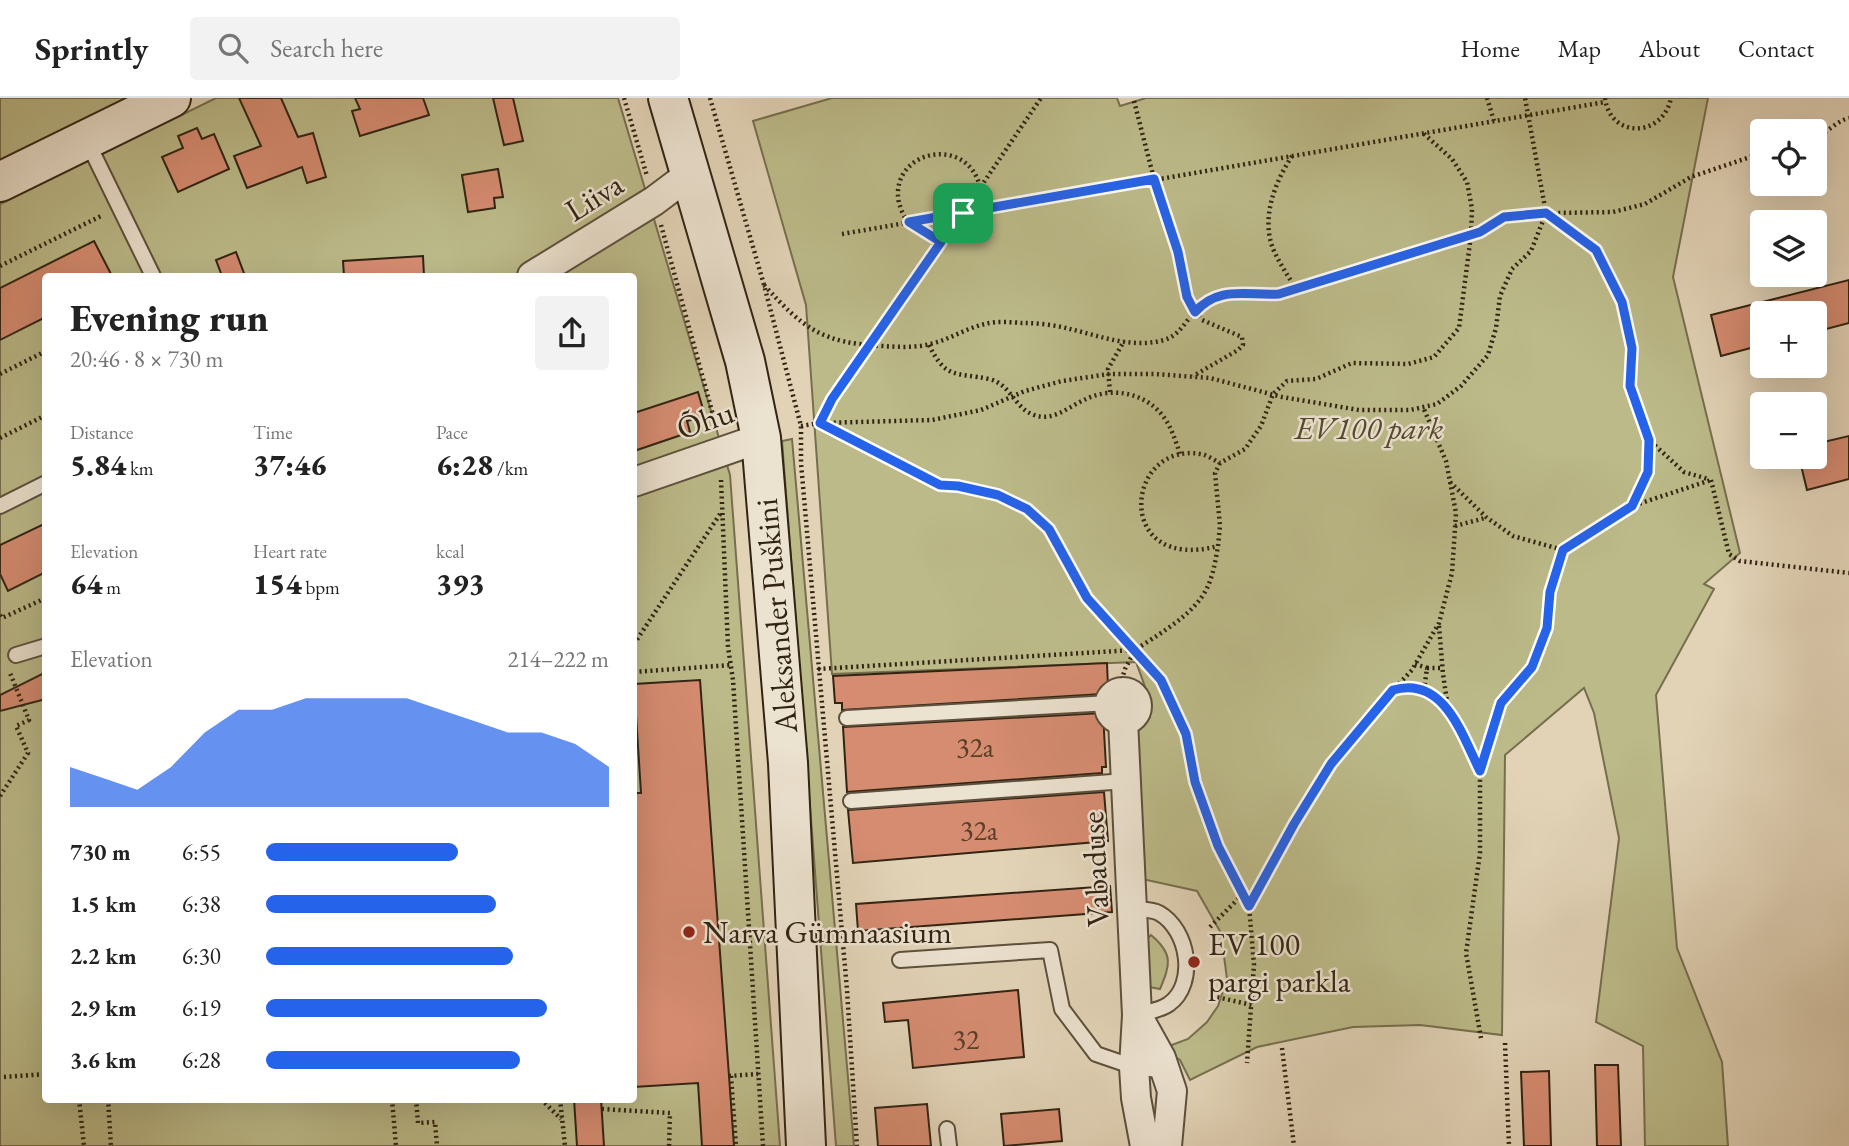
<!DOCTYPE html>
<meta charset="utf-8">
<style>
:root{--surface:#fff;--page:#f2f2f2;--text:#222;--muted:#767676;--line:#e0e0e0;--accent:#2563eb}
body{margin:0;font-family:"EB Garamond",serif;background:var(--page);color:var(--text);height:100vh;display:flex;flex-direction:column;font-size:26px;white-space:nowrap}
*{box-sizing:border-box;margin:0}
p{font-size:23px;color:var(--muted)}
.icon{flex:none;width:38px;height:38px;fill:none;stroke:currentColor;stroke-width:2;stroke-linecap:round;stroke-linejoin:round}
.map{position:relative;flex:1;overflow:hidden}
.sheet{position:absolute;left:42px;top:175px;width:595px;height:830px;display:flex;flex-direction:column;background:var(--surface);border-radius:7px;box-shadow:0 7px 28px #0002}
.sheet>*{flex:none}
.buttons{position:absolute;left:1750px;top:21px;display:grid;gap:14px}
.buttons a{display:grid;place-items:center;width:77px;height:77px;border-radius:7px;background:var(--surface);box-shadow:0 7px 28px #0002;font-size:35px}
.pin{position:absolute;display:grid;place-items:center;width:60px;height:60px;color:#fff;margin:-30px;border-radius:14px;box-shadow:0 4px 10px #0006}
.round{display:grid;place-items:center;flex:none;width:74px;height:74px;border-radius:7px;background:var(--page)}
.overview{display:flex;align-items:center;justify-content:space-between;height:119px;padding:0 28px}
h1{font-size:38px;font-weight:800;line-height:52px}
.figures{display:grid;grid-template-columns:repeat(3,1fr);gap:10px;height:119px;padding:7px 28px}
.figures div{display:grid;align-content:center}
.figures b{font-size:30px;font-weight:800}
.figures small{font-size:19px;font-weight:400}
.figures p{font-size:19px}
.chart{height:196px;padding:14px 28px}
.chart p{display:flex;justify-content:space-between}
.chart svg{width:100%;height:126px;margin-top:7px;fill:var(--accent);opacity:.7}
ul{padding:0 28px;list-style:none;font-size:23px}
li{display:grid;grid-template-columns:112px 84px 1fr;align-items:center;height:52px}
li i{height:18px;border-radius:9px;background:var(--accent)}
header{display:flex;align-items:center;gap:42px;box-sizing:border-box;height:98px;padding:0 35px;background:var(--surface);border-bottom:2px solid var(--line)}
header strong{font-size:33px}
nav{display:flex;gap:38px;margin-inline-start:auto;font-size:24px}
.search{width:490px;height:63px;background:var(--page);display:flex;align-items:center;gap:18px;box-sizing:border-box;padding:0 24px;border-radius:7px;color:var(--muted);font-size:26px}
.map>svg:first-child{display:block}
.green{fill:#bcba89;stroke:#766f4e;stroke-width:2;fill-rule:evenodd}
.building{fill:#d68c71;stroke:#312413;stroke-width:2}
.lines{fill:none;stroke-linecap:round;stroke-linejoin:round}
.lane-casing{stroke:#5d503c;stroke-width:18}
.street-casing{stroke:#5d503c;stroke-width:32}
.secondary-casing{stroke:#312413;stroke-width:42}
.path{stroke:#312413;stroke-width:4.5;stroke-dasharray:2 3.5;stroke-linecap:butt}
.lane{stroke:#ece2d0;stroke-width:14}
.street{stroke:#ece2d0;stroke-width:28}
.secondary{stroke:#ece2d0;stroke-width:38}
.route-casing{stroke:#fff;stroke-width:14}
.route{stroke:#2563eb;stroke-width:9}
.poi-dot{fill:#8f2418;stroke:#ece2d0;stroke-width:2.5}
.labels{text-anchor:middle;stroke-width:5;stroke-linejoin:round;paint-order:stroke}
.number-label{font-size:28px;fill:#5a3e2a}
.street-label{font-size:32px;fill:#312413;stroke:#ece2d0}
.park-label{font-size:32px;font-style:italic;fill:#544a30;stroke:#ece2d0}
.poi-label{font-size:32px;fill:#312413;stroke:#ece2d0;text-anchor:start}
</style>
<header>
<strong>Sprintly</strong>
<div class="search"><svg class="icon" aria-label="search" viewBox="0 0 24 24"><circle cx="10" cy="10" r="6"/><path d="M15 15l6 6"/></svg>Search here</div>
<nav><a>Home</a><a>Map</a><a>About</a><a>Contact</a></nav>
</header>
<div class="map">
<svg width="1849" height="1048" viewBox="0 0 1849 1048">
<rect width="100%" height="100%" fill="#e2d3b7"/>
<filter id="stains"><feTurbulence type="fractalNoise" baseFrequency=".00286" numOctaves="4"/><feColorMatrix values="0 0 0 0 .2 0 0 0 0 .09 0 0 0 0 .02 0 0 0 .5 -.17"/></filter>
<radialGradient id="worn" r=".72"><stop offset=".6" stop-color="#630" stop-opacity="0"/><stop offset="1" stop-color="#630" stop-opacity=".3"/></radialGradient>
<!-- green -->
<g class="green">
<polygon points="0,0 170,0 0,85"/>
<path d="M 216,0 L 618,0 L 730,377 L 780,1048 L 0,1048 L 0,106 ZM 46,178 L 634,178 L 634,1001 L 46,1001 Z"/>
<path d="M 832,0 L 1117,0 L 1120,8 L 1146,0 L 1708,0 L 1673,179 L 1740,455 L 1704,486 L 1714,491 L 1656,597 L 1677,850 L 1722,964 L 1728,1048 L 1645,1048 L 1643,948 L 1596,924 L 1619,740 L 1594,615 L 1584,590 L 1505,657 L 1502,937 L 1420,927 L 1353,929 L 1257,949 L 1190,982 L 1180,962 L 1161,951 L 1188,941 L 1207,924 L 1218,908 L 1227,881 L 1221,835 L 1197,793 L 1142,781 L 1134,639 C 1137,631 1142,627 1145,620 C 1154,604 1141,579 1136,564 L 832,576 L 806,207 L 753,23 Z"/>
<polygon points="792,341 854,1048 836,1048 782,343"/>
<path d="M 1151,837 C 1174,856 1170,867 1160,891 L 1149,889 L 1147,841 Z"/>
</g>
<!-- building -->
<g class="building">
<polygon points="239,0 281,0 298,39 313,35 326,79 307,85 302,69 247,90 234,58 261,48"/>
<polygon points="355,0 423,0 429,17 360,38 352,13 360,11"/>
<polygon points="493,0 513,0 523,43 504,47"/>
<polygon points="197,30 202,41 214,36 229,71 178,94 162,59 183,50 178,38"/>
<polygon points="498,71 503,99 494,100 495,110 468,114 462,77"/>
<polygon points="94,143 112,178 46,178 46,219 0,242 0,190"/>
<polygon points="236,154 245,178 222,178 216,162"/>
<polygon points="423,158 424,178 344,178 343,163"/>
<polygon points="1849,182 1849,225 1815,234 1815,215 1762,215 1762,247 1721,258 1711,217"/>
<polygon points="698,294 705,318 687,323 690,334 634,353 634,315"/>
<polygon points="1849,338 1849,381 1807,392 1799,359 1815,359 1815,346"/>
<polygon points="46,425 46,474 8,493 0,476 0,447"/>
<polygon points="1107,565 1108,589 1101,589 1102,596 842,612 842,605 835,605 833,578"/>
<polygon points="46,574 46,601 0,613 0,597"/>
<polygon points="700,582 729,978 734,1048 702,1048 698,985 634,989 634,695 641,695 634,586"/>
<polygon points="1103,615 1106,669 1102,669 1102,675 847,694 843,629"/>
<polygon points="1104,694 1108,743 853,765 848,712"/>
<polygon points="1110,788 1112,814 858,833 856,806"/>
<polygon points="1018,892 1024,959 913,970 908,922 885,924 883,905"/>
<polygon points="1595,967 1618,967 1621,1048 1597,1048"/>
<polygon points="1549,973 1551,1048 1524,1048 1521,974"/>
<polygon points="574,1001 601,1001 604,1048 577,1048"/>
<polygon points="927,1006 931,1048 878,1048 875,1010"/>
<polygon points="1059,1011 1062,1043 1004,1048 1001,1016"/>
</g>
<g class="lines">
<defs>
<g id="lane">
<polyline points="87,43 153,178"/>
<polyline points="0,408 46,385"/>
<polyline points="16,557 46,548"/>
<polyline points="847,620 1110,605"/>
<polyline points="851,703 1126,683"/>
<path d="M 1132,811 C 1140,812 1152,811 1159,815 C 1189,832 1197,886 1169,906 C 1161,912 1147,914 1137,917"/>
<polyline points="900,862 1050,852 1062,911 1096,956 1134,969 1167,973"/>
<polyline points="947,1031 949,1048"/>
</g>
<g id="street">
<polyline points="532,178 654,103 690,76"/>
<polyline points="634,384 761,340"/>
<circle cx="1123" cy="608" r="14"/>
<polyline points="1123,622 1137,917 1134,969 1136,1000 1145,1048"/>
<polyline points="1137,917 1161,960 1172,993 1167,1048"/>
</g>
<g id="secondary">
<polyline points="668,0 745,263 761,340 788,665 806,1048"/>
<polyline points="0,84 171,0"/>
</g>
</defs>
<!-- lane casing -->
<use href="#lane" class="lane-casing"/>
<!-- street casing -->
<use href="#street" class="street-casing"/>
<!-- secondary casing -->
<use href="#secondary" class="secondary-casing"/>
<!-- path -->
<g class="path">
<polyline points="624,0 647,78"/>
<polyline points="710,0 764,187 801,328 801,365 847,892 857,1048"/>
<polyline points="1487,0 1494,23"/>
<path d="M 1605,0 C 1610,41 1663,40 1671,0"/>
<polyline points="1134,3 1154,81 1178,154 1187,199 1202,222 1242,239 1243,247 1238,252 1193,278"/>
<path d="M 1815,39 C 1828,35 1836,23 1849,20"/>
<path d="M 1292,58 C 1275,84 1260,121 1274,153 C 1280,166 1288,178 1296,191"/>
<polyline points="1547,116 1596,152 1622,203 1632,250 1630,288 1649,342 1684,374 1708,381"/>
<polyline points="661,127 716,328"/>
<polyline points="842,136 1605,4"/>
<path d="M 941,144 C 931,138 917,132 909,124 C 903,119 901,111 899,105 C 888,53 967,35 980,89"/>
<polyline points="0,168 103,117"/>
<path d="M 764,187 C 804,231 822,245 882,248 C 898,249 915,250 930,246 C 949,242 966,230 985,226 C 996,223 1011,224 1022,225 C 1037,225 1055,227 1070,231 C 1100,238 1132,251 1164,242 C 1183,237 1190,213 1206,202 C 1224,190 1257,197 1279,196 L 1480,134 L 1504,119 L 1553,115 L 1613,114 L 1645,106 L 1691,79 L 1762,55"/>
<path d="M 929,247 C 946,282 956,274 989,281 C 1011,286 1014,310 1034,317 C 1053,324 1068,309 1084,302 C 1111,288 1147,294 1165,321 C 1172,331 1176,344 1180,356"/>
<polyline points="0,276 46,253"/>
<polyline points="1110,294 1108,271 1124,243"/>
<polyline points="820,325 832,301 941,144 948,137 1041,0"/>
<path d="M 821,325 L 940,387 C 975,388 1031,402 1051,434 C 1064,455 1073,480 1087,500 C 1101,519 1118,536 1135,552 C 1156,538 1186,521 1201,500 C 1212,485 1215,466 1218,448"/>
<polyline points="801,328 820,325 932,322 981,312 1025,293 1062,283 1109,276 1155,276 1210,280 1282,299 1359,312 1410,312 1437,306 1461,288 1488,257 1496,230 1500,198 1512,171 1531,153 1546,115 1525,0"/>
<polyline points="0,340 46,317"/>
<path d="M 1220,365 L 1215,375 L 1220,428 L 1218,448 C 1113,476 1124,343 1201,356 C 1207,357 1214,362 1220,365 L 1245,351 L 1261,328 L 1273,296 L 1287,283 L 1316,281 L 1352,265 L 1408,266 L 1434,259 L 1459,230 L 1471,137 L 1472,111 L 1467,84 L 1452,61 L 1423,35"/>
<polyline points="721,382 728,549 733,582 763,1048"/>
<polyline points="1711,382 1729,456 1740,463 1849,475"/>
<polyline points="1450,384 1486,419 1513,438 1563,452"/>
<polyline points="1632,407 1648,374 1649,343"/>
<polyline points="1455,428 1485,420"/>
<polyline points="0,517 2,520 46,500"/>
<polyline points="1439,528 1443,576 1448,610 1479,672"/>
<polyline points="634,546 722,413"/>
<polyline points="1135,552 1161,582 1186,637 1195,684 1218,748 1249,808 1254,867 1247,965"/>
<polyline points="1415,566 1427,570 1424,592"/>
<polyline points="1427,570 1442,570"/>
<polyline points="818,571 1134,552"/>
<polyline points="634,574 731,567"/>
<polyline points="1120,587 1125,571 1135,552"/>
<path d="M 1394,592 C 1417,585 1431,595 1448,610"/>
<polyline points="0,698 28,655 16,628 29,622 10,575"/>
<polyline points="1249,808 1294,726 1330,666 1375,611 1412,572 1439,525 1452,475 1456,415 1446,363 1423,309"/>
<polyline points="1210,829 1243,796"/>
<polyline points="1212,898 1252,907"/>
<polyline points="1481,940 1466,855 1480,755 1480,673 1501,605 1532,569 1547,530 1551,493 1563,452 1632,408 1711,382"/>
<polyline points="1505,945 1509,1048"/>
<polyline points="1282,950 1294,1048"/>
<polyline points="729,978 758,976"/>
<polyline points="731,978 736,1048"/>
<polyline points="4,979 46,976"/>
<polyline points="79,1001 84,1048"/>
<polyline points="108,1001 111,1048"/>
<polyline points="392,1001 396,1048"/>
<polyline points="416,1001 418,1025 435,1024 437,1048"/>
<polyline points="541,1001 561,1021"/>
<polyline points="560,1001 565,1048"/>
<polyline points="602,1011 670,1015 669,1048"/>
</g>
<!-- lane -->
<use href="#lane" class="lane"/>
<!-- street -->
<use href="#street" class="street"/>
<!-- secondary -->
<use href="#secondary" class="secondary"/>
</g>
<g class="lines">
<defs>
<path id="route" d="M 1154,81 L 1178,154 L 1187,199 L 1195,214 C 1219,187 1246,198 1279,196 L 1480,134 L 1504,119 L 1546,115 L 1596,152 L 1622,204 L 1632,250 L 1630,288 L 1649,342 L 1648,374 L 1632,408 L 1563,452 L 1550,494 L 1547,530 L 1532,569 L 1501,605 L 1480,673 C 1462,637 1444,577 1393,592 L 1331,666 L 1294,726 L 1249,808 L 1218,748 L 1195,684 L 1186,636 L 1161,582 L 1087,500 L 1049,431 L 1027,411 L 998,397 L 958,388 L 940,387 L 820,325 L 832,301 L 941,144 L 909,124 Z"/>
</defs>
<!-- route casing -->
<use href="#route" class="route-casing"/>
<!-- route -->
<use href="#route" class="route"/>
</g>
<!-- markers -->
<g class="poi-dot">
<circle cx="689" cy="834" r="7"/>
<circle cx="1194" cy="864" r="7"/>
</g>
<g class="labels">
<!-- number labels -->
<g class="number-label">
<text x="975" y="659">32a</text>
<text x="979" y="742">32a</text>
<text x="966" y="951">32</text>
</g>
<!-- street labels -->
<g class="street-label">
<text transform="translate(594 99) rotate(-32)" y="11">Liiva</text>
<text transform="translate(705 322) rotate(-19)" y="11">Õhu</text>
<text transform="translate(776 518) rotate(-95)" y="11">Aleksander Puškini</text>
<text transform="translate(1095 771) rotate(-93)" y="11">Vabaduse</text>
</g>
<!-- park labels -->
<g class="park-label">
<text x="1369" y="341">EV100 park</text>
</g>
<!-- poi labels -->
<g class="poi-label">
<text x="703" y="845">Narva Gümnaasium</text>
<text x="1208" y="857">EV 100<tspan x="1208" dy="37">pargi parkla</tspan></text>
</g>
</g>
<rect width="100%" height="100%" filter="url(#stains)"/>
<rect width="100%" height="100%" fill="url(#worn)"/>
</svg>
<div class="buttons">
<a><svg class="icon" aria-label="locate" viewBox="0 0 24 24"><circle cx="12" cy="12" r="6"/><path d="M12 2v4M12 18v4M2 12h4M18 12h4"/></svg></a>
<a><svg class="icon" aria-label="layers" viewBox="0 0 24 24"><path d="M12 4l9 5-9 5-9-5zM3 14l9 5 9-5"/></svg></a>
<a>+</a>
<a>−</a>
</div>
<div class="pin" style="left:963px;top:115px;background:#1e9e55"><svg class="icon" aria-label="arrive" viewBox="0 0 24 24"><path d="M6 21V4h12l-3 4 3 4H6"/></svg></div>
<section class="sheet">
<div class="overview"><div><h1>Evening run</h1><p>20:46 · 8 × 730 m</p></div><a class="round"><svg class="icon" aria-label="share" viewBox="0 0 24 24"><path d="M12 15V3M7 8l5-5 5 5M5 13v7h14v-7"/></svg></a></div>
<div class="figures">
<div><p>Distance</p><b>5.84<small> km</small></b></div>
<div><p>Time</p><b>37:46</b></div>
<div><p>Pace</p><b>6:28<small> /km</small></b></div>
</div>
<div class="figures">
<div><p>Elevation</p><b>64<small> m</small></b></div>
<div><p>Heart rate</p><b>154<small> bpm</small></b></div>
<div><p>kcal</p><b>393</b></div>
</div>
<div class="chart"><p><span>Elevation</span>214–222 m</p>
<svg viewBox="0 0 160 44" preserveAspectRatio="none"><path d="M0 44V30L10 34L20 38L30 30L40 18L50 10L60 10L70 6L80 6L90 6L100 6L110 10L120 14L130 18L140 18L150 22L160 30V44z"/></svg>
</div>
<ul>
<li><b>730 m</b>6:55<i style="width:56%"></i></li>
<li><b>1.5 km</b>6:38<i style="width:67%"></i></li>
<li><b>2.2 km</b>6:30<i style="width:72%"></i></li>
<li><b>2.9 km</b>6:19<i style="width:82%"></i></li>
<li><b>3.6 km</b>6:28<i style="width:74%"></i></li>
</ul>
</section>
</div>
